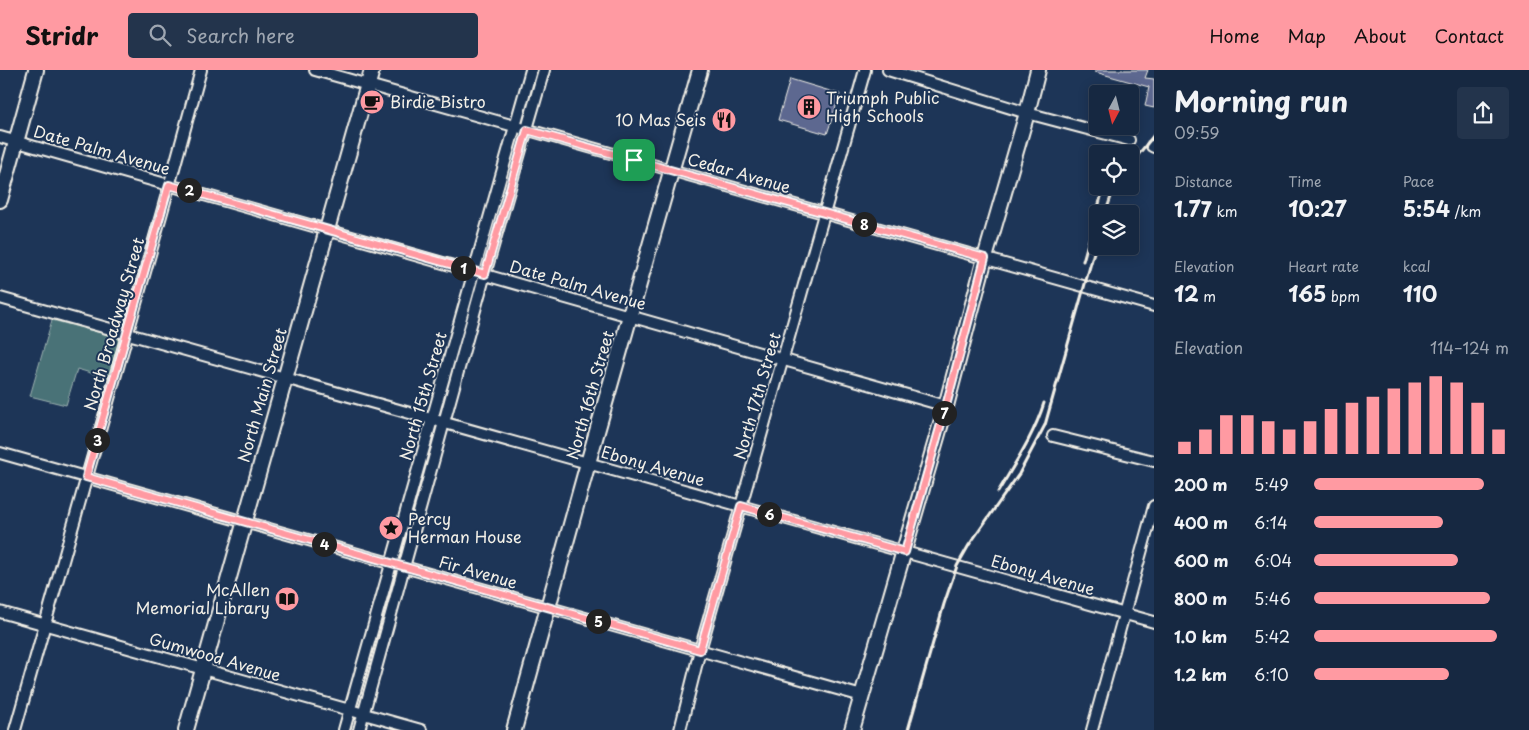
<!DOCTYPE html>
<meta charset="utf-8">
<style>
:root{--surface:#162841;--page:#23344c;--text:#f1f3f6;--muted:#9ea6b1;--line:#35445a;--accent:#ff9aa2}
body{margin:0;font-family:"Playpen Sans",sans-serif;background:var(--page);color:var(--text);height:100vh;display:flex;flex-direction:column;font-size:19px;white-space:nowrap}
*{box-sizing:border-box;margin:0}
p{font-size:16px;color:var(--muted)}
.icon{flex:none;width:28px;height:28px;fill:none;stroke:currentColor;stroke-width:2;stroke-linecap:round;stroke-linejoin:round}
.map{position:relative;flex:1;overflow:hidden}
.side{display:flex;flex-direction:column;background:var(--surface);width:375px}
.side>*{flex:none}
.needle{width:32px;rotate:187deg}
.fabs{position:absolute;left:1089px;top:15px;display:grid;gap:10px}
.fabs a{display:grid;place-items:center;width:50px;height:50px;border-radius:5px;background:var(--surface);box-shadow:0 2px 12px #0003,0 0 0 1px var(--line);font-size:25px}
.pin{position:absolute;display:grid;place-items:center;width:42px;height:42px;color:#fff;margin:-21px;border-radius:10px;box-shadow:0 2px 8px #0006}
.km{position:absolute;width:25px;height:25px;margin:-12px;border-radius:50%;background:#222;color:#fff;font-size:14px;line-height:25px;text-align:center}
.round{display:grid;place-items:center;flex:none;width:52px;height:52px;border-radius:5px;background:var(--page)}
.overview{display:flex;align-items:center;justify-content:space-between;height:85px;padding:0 20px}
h1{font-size:28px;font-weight:700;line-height:38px}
.figures{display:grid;grid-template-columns:repeat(3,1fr);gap:8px;height:85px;padding:5px 20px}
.figures div{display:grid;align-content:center}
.figures b{font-size:21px;font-weight:700}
.figures small{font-size:14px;font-weight:400}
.figures p{font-size:14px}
.chart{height:140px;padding:10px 20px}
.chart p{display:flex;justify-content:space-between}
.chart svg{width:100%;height:90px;margin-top:5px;stroke:var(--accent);stroke-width:6}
ul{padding:0 20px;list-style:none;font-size:16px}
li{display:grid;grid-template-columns:80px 60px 1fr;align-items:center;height:38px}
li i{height:12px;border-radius:6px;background:var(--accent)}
header{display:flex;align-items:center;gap:30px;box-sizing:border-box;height:70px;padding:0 25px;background:var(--accent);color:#111}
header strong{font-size:24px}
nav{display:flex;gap:28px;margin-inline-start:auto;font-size:18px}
.search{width:350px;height:45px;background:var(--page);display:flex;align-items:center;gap:12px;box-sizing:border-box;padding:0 18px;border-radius:5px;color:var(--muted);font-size:19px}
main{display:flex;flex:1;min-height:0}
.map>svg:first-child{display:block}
.green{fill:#497277;stroke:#9eb2b0}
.building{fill:#5d6890;stroke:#f4f1e8}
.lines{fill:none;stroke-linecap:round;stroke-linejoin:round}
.street-casing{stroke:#f4f1e8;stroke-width:14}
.secondary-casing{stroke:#f4f1e8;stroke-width:18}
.street{stroke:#1d3557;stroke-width:10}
.secondary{stroke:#1d3557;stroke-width:14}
.rail{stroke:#f4f1e8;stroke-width:3}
.route-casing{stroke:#fff;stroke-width:10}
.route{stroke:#ff9aa2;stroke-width:6}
.labels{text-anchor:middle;stroke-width:4;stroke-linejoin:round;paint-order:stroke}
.poi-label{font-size:16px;fill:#f4f1e8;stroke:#1d3557;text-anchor:start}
.street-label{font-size:16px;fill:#f4f1e8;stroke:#1d3557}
</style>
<header>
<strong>Stridr</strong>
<div class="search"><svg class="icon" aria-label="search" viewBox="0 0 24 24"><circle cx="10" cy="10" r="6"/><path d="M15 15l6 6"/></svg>Search here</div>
<nav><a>Home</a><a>Map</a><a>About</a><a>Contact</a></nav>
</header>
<main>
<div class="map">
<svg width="1154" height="660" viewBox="0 0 1154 660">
<rect width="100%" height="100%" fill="#1d3557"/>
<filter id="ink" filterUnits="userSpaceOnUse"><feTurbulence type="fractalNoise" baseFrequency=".02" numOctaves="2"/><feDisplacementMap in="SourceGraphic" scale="10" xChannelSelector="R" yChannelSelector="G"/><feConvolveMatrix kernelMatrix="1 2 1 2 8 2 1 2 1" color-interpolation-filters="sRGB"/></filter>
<g filter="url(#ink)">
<!-- green -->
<polygon class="green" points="52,250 120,268 108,308 77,299 66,335 30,326"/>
<!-- building -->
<g class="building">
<polygon points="1095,0 1148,0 1145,8 1154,9 1154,38 1145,36 1149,17 1095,2"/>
<polygon points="790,9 840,24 827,64 778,50"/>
</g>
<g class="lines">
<defs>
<g id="street">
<polyline points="315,0 1154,236"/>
<polyline points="888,0 1027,43 1129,70"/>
<polyline points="0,67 946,336"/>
<polyline points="1152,76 1154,77"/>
<polyline points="0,228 1154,552"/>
<polyline points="1053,366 1154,391"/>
<polyline points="0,383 862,626"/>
<polyline points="0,542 421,660"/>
<polyline points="15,660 162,142 201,0"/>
<polyline points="344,660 531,0"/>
<polyline points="359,660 485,204 544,0"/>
<polyline points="680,660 700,580 865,0"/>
<polyline points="1092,660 1154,436"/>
</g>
<g id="secondary">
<polyline points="0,130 36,0"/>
<polyline points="186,660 372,0"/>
<polyline points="514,660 588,393 700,0"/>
<polyline points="852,660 946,336 985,188 1027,43 1038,0"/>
</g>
</defs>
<!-- street casing -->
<use href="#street" class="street-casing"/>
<!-- secondary casing -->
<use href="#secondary" class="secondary-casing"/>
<!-- street -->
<use href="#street" class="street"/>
<!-- secondary -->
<use href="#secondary" class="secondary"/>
<!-- rail -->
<g class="rail">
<polyline points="1113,84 1115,79"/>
<polyline points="1130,95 1154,65"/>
<polyline points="1105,144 1112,124 1117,116"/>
<polyline points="1083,191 1104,116"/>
<path d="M 998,422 C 1015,393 1034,365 1044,333"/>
<polyline points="908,660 944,534 957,496 969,475 1019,404 1045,355 1098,168"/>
</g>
</g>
</g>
<g class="lines" filter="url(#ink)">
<defs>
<polygon id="route" points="527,60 985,188 946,336 905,482 741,436 700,580 86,407 169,115 485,204"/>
</defs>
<!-- route casing -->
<use href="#route" class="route-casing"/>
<!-- route -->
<use href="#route" class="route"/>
</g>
<!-- icons -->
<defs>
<symbol id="cafe-disc" viewBox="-11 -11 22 22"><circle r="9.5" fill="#ff9aa2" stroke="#1d3557"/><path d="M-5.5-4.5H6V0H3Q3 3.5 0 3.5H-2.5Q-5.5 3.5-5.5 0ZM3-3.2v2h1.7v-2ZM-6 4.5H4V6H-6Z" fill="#111"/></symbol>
<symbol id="building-disc" viewBox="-11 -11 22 22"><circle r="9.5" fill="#ff9aa2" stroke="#1d3557"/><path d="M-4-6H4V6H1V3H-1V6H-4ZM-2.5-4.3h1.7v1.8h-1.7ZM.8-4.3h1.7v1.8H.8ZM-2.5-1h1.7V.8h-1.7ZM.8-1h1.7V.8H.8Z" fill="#111"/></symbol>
<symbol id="restaurant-disc" viewBox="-11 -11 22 22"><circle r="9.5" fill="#ff9aa2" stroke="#1d3557"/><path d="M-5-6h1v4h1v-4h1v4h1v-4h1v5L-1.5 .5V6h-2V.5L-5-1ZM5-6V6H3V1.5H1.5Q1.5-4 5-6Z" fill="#111"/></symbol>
<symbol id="sight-disc" viewBox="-11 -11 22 22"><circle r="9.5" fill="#ff9aa2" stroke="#1d3557"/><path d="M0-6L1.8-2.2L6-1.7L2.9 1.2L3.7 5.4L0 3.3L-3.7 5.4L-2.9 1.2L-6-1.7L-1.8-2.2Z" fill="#111"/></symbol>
<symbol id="library-disc" viewBox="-11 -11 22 22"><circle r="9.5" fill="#ff9aa2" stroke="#1d3557"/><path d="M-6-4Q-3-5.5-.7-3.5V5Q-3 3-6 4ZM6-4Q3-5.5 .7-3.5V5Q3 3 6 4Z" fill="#111"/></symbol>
</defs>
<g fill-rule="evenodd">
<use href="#cafe-disc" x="358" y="18" width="28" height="28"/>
<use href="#building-disc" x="795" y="23" width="28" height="28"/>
<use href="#restaurant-disc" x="710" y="36" width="28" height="28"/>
<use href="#sight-disc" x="377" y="444" width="28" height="28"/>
<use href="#library-disc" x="273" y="515" width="28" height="28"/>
</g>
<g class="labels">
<!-- poi labels -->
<g class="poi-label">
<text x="826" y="34">Triumph Public<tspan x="826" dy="18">High Schools</tspan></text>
<text x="390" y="38">Birdie Bistro</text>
<text x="706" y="56" text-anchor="end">10 Mas Seis</text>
<text x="408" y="455">Percy<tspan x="408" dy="18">Herman House</tspan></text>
<text x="270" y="526" text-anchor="end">McAllen<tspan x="270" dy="18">Memorial Library</tspan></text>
</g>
<!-- street labels -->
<g class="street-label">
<text transform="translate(102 80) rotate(16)" y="6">Date Palm Avenue</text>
<text transform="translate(739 103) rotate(16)" y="6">Cedar Avenue</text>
<text transform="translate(578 215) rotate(16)" y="6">Date Palm Avenue</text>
<text transform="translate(114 254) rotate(-74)" y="6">North Broadway Street</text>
<text transform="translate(262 325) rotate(-74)" y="6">North Main Street</text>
<text transform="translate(590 325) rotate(-74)" y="6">North 16th Street</text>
<text transform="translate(423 326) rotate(-74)" y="6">North 15th Street</text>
<text transform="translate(757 326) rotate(-74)" y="6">North 17th Street</text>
<text transform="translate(653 396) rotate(16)" y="6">Ebony Avenue</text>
<text transform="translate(478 502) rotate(16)" y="6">Fir Avenue</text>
<text transform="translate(1043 505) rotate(16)" y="6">Ebony Avenue</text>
<text transform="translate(215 587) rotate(16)" y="6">Gumwood Avenue</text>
</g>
</g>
</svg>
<div class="fabs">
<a><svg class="needle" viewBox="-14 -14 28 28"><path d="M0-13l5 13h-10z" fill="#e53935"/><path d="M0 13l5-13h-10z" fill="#9ea6b1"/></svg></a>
<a><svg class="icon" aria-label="locate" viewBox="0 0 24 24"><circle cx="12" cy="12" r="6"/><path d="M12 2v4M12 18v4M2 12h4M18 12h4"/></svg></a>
<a><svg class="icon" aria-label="layers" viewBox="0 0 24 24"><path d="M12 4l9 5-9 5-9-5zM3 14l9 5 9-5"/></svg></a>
</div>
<div class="pin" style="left:634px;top:90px;background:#1e9e55"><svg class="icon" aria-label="arrive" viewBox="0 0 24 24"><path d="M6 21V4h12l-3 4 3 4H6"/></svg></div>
<b class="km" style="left:463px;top:198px">1</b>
<b class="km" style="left:189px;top:120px">2</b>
<b class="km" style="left:97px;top:370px">3</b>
<b class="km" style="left:324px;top:474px">4</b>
<b class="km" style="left:598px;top:551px">5</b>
<b class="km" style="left:769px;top:444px">6</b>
<b class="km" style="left:944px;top:343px">7</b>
<b class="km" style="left:864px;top:154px">8</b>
</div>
<section class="side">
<div class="overview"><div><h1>Morning run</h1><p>09:59</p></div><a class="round"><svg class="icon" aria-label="share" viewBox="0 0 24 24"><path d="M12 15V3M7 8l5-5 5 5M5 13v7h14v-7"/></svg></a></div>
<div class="figures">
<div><p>Distance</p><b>1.77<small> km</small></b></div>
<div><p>Time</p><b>10:27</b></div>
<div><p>Pace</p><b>5:54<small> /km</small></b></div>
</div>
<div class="figures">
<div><p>Elevation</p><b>12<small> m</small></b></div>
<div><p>Heart rate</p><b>165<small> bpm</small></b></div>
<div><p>kcal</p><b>110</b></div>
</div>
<div class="chart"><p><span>Elevation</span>114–124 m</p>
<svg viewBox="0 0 160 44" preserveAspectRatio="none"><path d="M5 44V38M15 44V32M25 44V25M35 44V25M45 44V28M55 44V32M65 44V28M75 44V22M85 44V19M95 44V16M105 44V12M115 44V9M125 44V6M135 44V9M145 44V19M155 44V32"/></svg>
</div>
<ul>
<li><b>200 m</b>5:49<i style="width:87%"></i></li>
<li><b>400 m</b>6:14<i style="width:66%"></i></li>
<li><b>600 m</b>6:04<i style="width:74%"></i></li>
<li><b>800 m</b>5:46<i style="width:90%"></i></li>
<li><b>1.0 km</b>5:42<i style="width:94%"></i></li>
<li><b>1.2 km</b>6:10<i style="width:69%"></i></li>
</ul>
</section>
</main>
